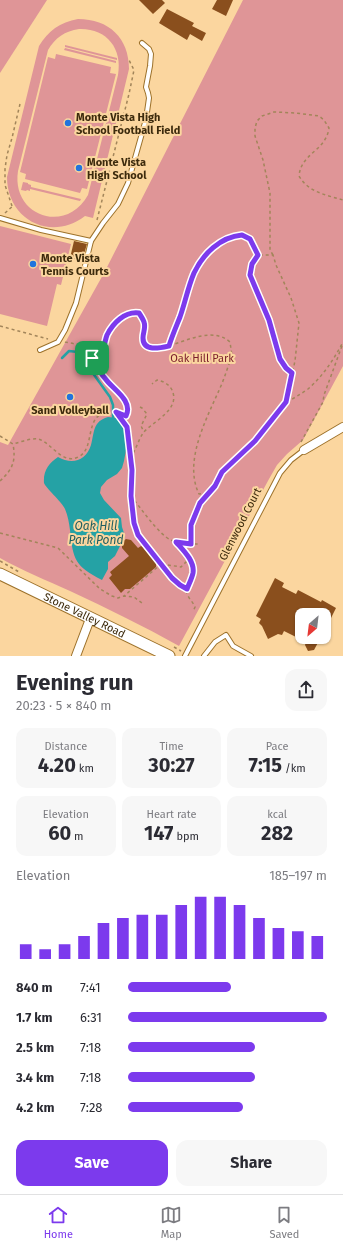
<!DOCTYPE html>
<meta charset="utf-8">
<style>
:root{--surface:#fff;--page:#f7f7f7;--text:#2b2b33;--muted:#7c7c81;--line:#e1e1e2;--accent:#7c3aed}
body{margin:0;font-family:"Fira Sans",sans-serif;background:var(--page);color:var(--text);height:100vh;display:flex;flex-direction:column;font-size:15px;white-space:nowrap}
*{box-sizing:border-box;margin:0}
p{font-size:13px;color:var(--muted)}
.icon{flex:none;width:22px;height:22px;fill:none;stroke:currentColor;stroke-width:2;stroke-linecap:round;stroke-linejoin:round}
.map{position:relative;height:656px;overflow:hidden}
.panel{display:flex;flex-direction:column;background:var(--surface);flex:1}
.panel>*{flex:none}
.needle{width:26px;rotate:208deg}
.buttons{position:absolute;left:295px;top:608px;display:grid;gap:8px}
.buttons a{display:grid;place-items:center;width:36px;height:36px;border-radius:8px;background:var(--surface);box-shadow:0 1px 3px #0004;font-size:20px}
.pin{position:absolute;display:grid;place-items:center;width:34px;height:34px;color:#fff;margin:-17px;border-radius:8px;box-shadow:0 2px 6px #0006}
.round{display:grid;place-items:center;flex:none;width:42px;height:42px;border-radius:12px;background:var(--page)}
.head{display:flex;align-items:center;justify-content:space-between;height:68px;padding:0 16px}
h1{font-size:22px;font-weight:700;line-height:30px}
.stats{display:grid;grid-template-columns:repeat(3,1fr);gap:6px;height:68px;padding:4px 16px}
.stats div{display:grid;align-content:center;border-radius:10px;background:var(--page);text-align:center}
.stats b{font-size:20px;font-weight:700}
.stats small{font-size:11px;font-weight:400}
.stats p{font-size:11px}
.chart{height:112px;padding:8px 16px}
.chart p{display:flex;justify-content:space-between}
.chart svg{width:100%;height:72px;margin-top:4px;stroke:var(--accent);stroke-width:6}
.cta{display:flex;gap:8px;margin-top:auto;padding:8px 16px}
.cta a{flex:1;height:46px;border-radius:12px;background:var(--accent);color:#fff;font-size:16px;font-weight:700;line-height:46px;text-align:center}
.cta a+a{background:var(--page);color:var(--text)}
ul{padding:0 16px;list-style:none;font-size:13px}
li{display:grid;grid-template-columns:64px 48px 1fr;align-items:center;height:30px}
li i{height:10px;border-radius:5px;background:var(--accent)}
.menu{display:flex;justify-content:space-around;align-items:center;height:56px;border-top:1px solid var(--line);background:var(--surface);font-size:11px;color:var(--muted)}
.menu a{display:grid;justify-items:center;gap:2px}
.menu .current{color:var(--accent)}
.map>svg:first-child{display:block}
.green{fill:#df9597;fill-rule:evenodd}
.water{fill:#25a2a5}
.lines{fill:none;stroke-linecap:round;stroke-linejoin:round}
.stream{stroke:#25a2a5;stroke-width:2.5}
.building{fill:#8a4f1d}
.lane-casing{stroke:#9d722b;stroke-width:6}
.street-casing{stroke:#9d722b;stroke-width:10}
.secondary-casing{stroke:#9d722b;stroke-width:13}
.path{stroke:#a2855a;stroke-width:1.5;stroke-dasharray:3 3;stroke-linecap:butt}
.lane{stroke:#fff;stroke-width:4}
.street{stroke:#fff;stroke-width:8}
.secondary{stroke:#fff;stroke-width:11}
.route-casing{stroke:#fff;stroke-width:8}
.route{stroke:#7c3aed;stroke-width:5}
.poi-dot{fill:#2174de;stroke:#fbd69f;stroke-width:1.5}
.labels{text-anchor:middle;stroke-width:4;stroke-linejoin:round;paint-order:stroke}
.poi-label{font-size:11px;font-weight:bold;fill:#3d2b0d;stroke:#fbd69f;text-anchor:start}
.park-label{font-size:11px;fill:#7a1d2b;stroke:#fbd69f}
.street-label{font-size:11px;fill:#3d2b0d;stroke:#fbd69f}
.water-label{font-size:12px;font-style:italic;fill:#1f5e60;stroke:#fbd69f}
</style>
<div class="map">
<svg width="343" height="656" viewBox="0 0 343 656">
<rect width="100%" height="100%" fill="#fbd69f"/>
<!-- green -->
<g class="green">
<polygon points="0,0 47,0 0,73"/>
<path d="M 243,0 L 343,0 L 343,366 L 303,440 L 287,454 L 277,465 L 269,479 L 179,646 C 143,626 107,608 70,591 C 46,580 23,571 0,558 L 0,442 L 8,445 L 104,273 Z"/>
<path d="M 78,19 C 109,19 129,38 129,69 L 93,218 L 85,216 C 51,242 7,220 7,177 L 39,46 C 48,31 60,22 78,19 ZM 79,29 C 106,28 123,48 118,75 L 88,195 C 66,235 11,216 18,171 L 48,50 C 55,38 65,31 79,29 Z"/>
<polygon points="65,45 117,58 117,60 65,47"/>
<polygon points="65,48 116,61 116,63 64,50"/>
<polygon points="56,54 111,67 110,73 116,74 87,189 82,188 80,193 25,179 26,174 20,172 48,57 55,59"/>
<polygon points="23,182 28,183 28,184 31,185 31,187 81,199 80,201 30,189 30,191 27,190 26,191 21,190"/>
<polygon points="0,226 71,244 61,285 57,284 47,326 0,314"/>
</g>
<!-- water -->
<path class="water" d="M 108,417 L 117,418 L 125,431 L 126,450 L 124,461 L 122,468 L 117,474 L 107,480 L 101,487 L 100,493 L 104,500 L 121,518 L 122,527 L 125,536 L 115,556 L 108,562 L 108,569 L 102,580 C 75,566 73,560 70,530 C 69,523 68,516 65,509 C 62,502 45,487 44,483 C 43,471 49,463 58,457 C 72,465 86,461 91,445 C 93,438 93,430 97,424 C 100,420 104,418 108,417 Z"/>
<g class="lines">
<!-- stream -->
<polyline class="stream" points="62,358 69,351 78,352 83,356 92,372 110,397 113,405 113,418"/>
</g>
<!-- building -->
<g class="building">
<polygon points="139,0 162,0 165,3 153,14"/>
<polygon points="217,0 233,0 226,16 212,9"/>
<polygon points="167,9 194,23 192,26 206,33 202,41 190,34 187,40 159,23"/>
<polygon points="74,241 87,244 82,261 70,258"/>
<polygon points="126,539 131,540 138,548 141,546 143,547 156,563 156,567 130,589 125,589 121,593 109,578 112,575 110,572 129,556 122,548 122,542"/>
<polygon points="275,578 284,583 282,587 296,594 298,590 321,602 322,600 336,608 324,632 324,615 302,615 302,637 321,637 314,650 308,651 305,645 306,642 284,631 282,635 278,634 268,639 262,626 259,623 261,619 256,616"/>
</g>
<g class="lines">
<defs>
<g id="lane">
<polyline points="0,218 41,230 91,241"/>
<polyline points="40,350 58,342 65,330 76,303 91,241 103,223 118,204 128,183 146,119 149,98 148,93 146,87 150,66 151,54 149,49 142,43"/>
<polyline points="185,656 280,473 291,460 304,450"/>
<polyline points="204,656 215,642 226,635 233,646 251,656"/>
</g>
<g id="street">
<polyline points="304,450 343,427"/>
<polyline points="76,656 90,619"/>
</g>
<g id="secondary">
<path id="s1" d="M 0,574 L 169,656"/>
</g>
</defs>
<!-- lane casing -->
<use href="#lane" class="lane-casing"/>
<!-- street casing -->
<use href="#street" class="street-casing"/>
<!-- secondary casing -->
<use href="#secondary" class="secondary-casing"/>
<!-- path -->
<g class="path">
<polyline points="12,206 5,185 5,169 7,155 12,138 20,104"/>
<polyline points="5,213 14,205"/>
<polyline points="97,220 129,94 134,70 129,60"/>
<path d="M 258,255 C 254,243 249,234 235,236 C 229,237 224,240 219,243 C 193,263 190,289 180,317 C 177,327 172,336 169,346 C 188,340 213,327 230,342 L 232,356 C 228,366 225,377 220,388 C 207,418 183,461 199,494 L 208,493 L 215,485 L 222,472 L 255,441 L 286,402 L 295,361 L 299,323 L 291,298 L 276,265 L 273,255 L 258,255 L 252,264 L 250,275 L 269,320 L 280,359 L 286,368 L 292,373"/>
<path d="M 273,255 L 270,250 L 270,193 L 263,160 L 255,136 L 255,128 L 257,121 L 262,116 L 274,112 L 296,113 L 319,116 L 324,120 L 329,128 C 326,151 301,153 299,176 C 308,192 326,195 343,200"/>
<polyline points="0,326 48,339"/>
<path d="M 92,358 C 95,355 100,353 102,350 C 105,345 105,339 108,335 C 113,323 125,311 139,313 C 141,316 143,319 144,322 C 146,328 143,332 143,338 C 143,352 160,348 169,346"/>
<path d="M 287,402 C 294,398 301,394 308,389 C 323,376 334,359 343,342"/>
<polyline points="140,407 142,408 147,414 141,426 144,432"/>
<polyline points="117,414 127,427 132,470 131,496 134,523 138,535 161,564 124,596"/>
<path d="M 0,436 L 13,444 C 21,442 30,438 38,439 C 51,442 62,465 78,457 C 97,449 82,411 112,412 C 117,412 121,416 126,416 C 129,410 127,404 124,399 C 117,388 104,380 97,369 C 93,362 91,352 84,348 C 78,344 71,343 64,342"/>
<polyline points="301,442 323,402 324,395 343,343"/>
<path d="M 130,458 C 136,450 138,441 143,433 C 153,421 181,410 172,390 C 169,384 163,381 157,380 L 152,384"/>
<path d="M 0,481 C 13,469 16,461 13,444"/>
<path d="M 131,496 C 140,507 159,535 171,540 C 179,544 189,544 199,544"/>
<polyline points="0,533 58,548 100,589 112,596 118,598 124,596 134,597 142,603"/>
<path d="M 176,543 C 188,557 197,563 190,581 C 188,585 186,589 187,593 C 188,598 193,602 195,607 L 193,612"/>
<path d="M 191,544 C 191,522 193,510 208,493"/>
<polyline points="0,561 19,572"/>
<path d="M 161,564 C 169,574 176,583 187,589"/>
<polyline points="162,564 181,567 189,559"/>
<polyline points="174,647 181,651"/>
</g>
<!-- lane -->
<use href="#lane" class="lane"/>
<!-- street -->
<use href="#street" class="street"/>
<!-- secondary -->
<use href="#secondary" class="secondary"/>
</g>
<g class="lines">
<defs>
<path id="route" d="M 242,235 L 250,239 L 258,255 L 252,264 L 250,275 L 269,320 L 280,359 L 286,368 L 292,373 L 286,402 L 255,441 L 222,472 L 215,486 L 200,503 L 191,525 L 191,544 L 176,542 C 183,550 195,561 193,573 C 192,578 189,584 187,589 L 180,585 L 172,578 L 138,535 L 134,523 L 131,496 L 132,470 L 127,427 L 116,412 L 126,416 C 133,402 116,391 108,382 C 101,374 96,367 92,358 C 95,356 99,353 102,350 C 105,346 105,340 107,335 C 113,323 125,311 139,313 C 141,316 143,319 144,322 C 146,328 143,332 143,338 C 143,352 160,348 169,346 C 172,336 176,327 180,317 C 185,303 188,287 194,273 C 203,254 220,237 242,235 Z"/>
</defs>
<!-- route casing -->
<use href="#route" class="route-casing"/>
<!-- route -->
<use href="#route" class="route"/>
</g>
<!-- markers -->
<g class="poi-dot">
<circle cx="68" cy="123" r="4"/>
<circle cx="79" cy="168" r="4"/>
<circle cx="33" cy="264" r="4"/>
<circle cx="70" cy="397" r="4"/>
</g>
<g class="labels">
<!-- poi labels -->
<g class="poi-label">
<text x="76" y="121">Monte Vista High<tspan x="76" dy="13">School Football Field</tspan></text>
<text x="87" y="166">Monte Vista<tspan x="87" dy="13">High School</tspan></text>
<text x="41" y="262">Monte Vista<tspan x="41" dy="13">Tennis Courts</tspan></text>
<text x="70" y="414" text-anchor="middle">Sand Volleyball</text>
</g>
<!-- park labels -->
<g class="park-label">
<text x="202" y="362">Oak Hill Park</text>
</g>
<!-- street labels -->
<g class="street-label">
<text transform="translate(240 524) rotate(-63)" y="4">Glenwood Court</text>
<text dy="4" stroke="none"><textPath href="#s1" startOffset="94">Stone Valley Road</textPath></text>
</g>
<!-- water labels -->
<g class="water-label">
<text x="96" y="530">Oak Hill<tspan x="96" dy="14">Park Pond</tspan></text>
</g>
</g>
</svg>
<div class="buttons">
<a><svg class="needle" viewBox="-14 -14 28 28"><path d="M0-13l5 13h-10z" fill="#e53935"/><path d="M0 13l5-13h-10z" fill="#7c7c81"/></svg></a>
</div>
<div class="pin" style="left:92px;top:358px;background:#1e9e55"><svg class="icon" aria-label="arrive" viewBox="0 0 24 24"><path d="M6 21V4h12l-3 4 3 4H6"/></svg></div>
</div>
<section class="panel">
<div class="head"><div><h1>Evening run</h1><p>20:23 · 5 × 840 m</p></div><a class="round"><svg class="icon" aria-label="share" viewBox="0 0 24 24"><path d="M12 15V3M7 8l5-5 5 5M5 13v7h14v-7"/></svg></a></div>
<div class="stats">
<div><p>Distance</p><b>4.20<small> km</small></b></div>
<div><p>Time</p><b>30:27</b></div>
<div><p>Pace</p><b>7:15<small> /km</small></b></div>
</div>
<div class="stats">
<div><p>Elevation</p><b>60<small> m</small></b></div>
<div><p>Heart rate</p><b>147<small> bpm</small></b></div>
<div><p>kcal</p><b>282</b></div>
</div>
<div class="chart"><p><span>Elevation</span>185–197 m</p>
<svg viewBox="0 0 160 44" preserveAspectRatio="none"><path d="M5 44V35M15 44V38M25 44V35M35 44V30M45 44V22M55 44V19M65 44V17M75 44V17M85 44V11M95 44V6M105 44V6M115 44V11M125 44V19M135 44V25M145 44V27M155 44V30"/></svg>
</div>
<ul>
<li><b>840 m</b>7:41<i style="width:52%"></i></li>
<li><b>1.7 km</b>6:31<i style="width:100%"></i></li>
<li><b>2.5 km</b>7:18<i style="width:64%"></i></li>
<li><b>3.4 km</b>7:18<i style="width:64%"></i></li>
<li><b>4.2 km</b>7:28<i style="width:58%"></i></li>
</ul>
<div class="cta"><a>Save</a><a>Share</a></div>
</section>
<nav class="menu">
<a class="current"><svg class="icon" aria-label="home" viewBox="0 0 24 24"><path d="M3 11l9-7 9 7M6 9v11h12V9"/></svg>Home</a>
<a><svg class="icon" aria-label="map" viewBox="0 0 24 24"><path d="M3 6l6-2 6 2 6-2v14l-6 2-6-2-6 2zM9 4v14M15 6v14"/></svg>Map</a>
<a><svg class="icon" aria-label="saved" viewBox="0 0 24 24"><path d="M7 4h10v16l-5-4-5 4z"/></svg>Saved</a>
</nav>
